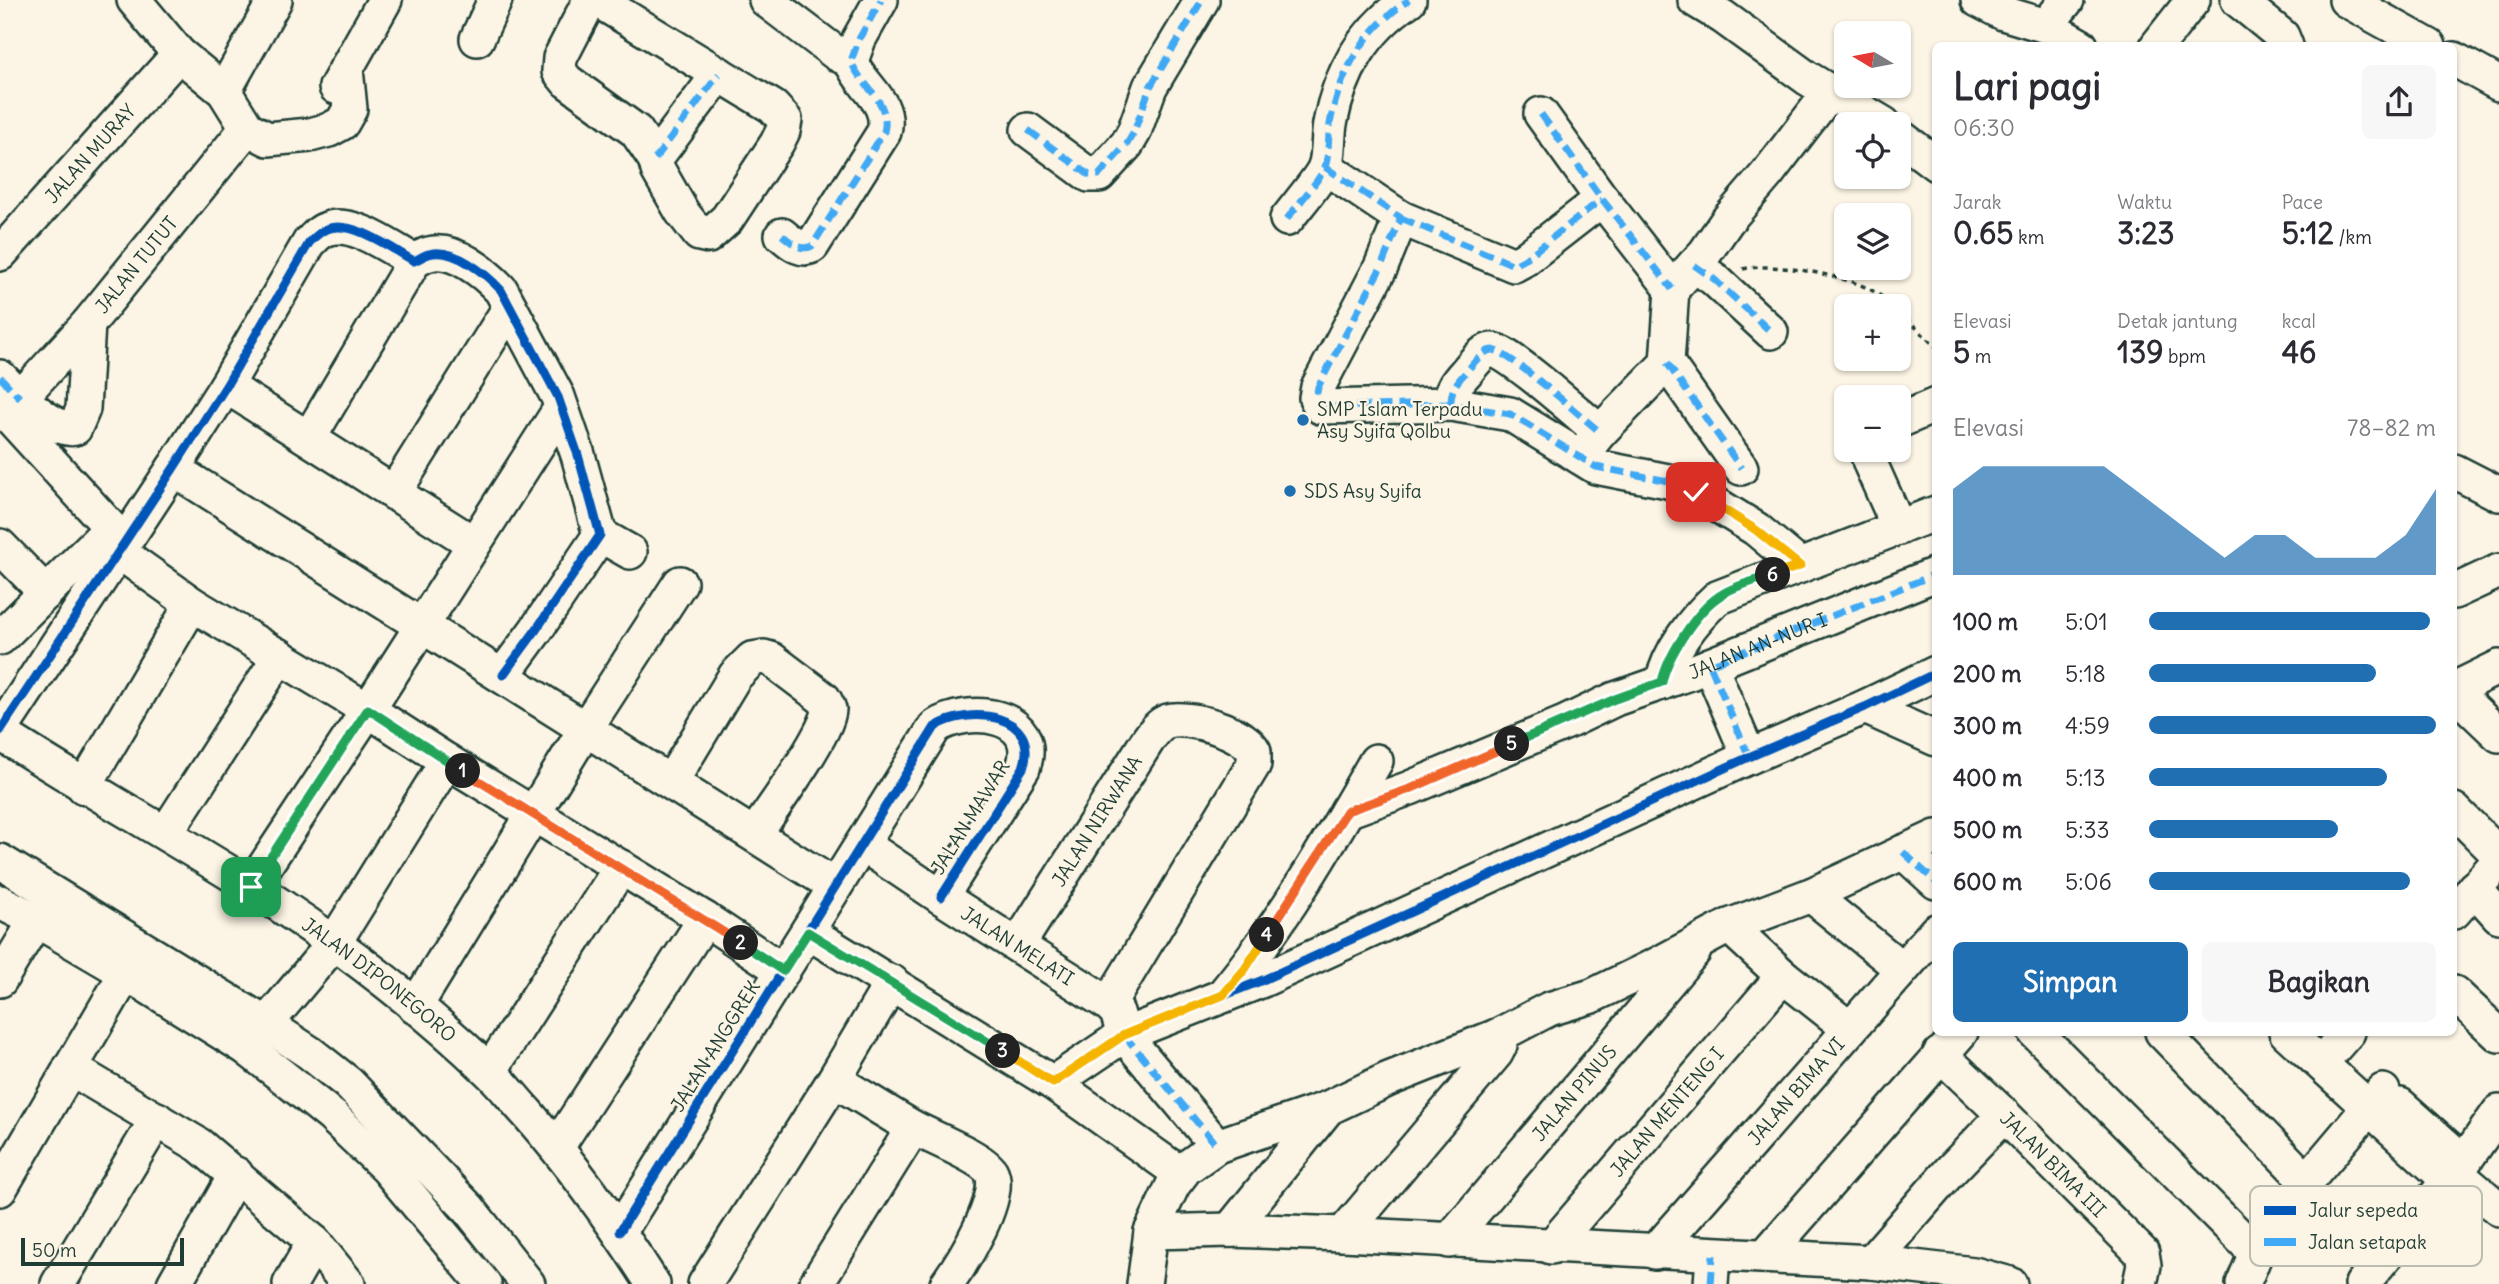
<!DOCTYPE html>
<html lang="id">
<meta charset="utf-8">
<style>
:root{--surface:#fff;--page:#f7f7f7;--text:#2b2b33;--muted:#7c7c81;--accent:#1f6fb2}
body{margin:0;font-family:Delius,sans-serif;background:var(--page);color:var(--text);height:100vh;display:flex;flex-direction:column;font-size:26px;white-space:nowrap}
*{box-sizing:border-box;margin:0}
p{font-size:23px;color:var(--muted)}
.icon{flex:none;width:38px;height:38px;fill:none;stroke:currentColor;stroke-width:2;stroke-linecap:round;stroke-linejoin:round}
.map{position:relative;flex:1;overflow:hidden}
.drawer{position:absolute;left:1932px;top:42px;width:525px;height:994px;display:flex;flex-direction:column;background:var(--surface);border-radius:10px;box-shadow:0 2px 5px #0004}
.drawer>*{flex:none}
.needle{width:46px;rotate:280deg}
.buttons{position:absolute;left:1834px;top:21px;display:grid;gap:14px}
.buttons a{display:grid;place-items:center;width:77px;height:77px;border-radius:10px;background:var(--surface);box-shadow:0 2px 5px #0004;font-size:35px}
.scale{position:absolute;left:21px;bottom:18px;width:163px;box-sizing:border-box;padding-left:7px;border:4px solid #1f3d34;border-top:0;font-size:19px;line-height:24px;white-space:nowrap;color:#1f3d34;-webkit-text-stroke:5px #fcf5e5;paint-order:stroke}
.pin{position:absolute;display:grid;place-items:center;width:60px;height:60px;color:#fff;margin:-30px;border-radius:14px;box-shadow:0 4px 10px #0006}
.km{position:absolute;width:35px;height:35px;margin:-18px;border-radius:50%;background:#222;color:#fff;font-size:19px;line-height:35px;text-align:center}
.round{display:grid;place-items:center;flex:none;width:74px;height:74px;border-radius:10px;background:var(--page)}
.headline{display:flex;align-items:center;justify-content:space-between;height:119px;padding:0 21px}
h1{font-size:38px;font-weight:700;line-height:52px}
.stats{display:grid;grid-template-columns:repeat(3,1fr);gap:10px;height:119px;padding:7px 21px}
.stats div{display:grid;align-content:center}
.stats b{font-size:30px;font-weight:700}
.stats small{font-size:19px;font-weight:400}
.stats p{font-size:19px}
.chart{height:196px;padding:14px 21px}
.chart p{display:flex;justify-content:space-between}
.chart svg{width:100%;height:126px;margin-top:7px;fill:var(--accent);opacity:.7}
.primary-button{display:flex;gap:14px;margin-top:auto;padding:14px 21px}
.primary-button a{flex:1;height:80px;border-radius:10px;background:var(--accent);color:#fff;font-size:28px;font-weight:700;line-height:80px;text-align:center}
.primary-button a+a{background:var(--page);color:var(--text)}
ul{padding:0 21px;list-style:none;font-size:23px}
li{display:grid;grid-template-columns:112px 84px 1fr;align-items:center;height:52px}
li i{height:18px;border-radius:9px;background:var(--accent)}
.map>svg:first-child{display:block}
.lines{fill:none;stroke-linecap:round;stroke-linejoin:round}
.minor-casing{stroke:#1f3d34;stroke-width:38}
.path{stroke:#1f3d34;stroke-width:3.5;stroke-dasharray:5 5;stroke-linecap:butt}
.minor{stroke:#fcf5e5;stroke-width:33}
.quiet{stroke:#3fa9f5;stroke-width:7;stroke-dasharray:14 7;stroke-linecap:butt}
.cycleway-casing{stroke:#fcf5e5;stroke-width:13}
.cycleway{stroke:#0057b8;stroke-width:9}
.split-1-casing{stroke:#fff;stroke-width:14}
.split-2-casing{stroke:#fff;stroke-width:14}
.split-3-casing{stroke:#fff;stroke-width:14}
.split-4-casing{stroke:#fff;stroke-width:14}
.split-5-casing{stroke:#fff;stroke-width:14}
.split-6-casing{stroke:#fff;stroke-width:14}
.split-7-casing{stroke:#fff;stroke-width:14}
.split-1{stroke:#22a559;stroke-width:9}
.split-2{stroke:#f0652b;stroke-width:9}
.split-3{stroke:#22a559;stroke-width:9}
.split-4{stroke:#f5b400;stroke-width:9}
.split-5{stroke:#f0652b;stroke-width:9}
.split-6{stroke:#22a559;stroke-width:9}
.split-7{stroke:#f5b400;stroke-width:9}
.poi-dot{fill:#1f6fb2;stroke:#fcf5e5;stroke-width:2.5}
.labels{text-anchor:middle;stroke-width:5;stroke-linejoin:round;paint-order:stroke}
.street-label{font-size:19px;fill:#1f3d34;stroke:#fcf5e5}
.poi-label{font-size:19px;fill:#1f3d34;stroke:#fcf5e5;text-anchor:start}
.key{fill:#fcf5e5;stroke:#babeb0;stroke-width:2}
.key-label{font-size:19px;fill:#1f3d34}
</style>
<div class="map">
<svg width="2499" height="1284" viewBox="0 0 2499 1284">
<rect width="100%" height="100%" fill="#fcf5e5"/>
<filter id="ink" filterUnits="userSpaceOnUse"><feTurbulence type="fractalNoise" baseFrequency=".0143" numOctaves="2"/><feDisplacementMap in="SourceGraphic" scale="14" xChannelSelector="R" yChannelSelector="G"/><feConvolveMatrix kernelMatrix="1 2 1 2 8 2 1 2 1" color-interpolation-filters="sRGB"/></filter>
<g filter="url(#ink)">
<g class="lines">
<defs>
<g id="minor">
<polyline points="134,0 179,54 224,91 247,128 268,139 310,135 329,130 342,123 350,109 346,69"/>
<polyline points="590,0 560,58 559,71 567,81 636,131 655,159 658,170 682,212 699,234 708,236 727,219 777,143 783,131 785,120 773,107 597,0"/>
<polyline points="766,0 837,54 851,61"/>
<polyline points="1695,0 1723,17 1807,78 1884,124"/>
<polyline points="1978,0 2003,13 2046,26 2081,46"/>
<polyline points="2238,0 2282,36 2286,46"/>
<polyline points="2346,0 2429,46"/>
<polyline points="2046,26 2067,0"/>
<polyline points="477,39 495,0"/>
<polyline points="2157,46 2193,0"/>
<polyline points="2454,59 2499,84"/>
<polyline points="336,87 385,0"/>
<polyline points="224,91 275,0"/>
<polyline points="1541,114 1602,199 1672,289"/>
<polyline points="1028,130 1089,175 1099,175 1127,144 1134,132 1150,87 1202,0"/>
<polyline points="1899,136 1936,164"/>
<polyline points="655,159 719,74"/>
<polyline points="1325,167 1401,218 1381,267 1318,387 1316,398 1321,407 1451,404 1510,414 1596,467 1668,481 1696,492 1756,529 1800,566"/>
<polyline points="1401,218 1514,265 1525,259 1602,199"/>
<path d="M 1287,219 C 1295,208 1321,178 1325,167 C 1329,156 1328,136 1330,124 C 1340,71 1364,30 1409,0"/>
<path d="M 782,235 C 791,242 800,252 812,246 L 884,132 C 892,101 860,86 851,61 L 859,39 L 881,0"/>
<path id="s1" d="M 0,254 L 179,54"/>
<polyline points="1694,265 1714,279 1771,332"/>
<polyline points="1667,363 1741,468"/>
<path d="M 0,377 C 13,391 56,435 75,428 L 83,409 L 88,324"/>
<polyline points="226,386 473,543"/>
<path id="s2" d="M 20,398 L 88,324 L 247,128"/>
<path d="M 1451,404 C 1450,389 1458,381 1467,371 C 1473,364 1482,351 1492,350 C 1506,349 1584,419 1600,432"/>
<polyline points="0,406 111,528 0,638"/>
<polyline points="1899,421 1936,405"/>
<polyline points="309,438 414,261"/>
<polyline points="1867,450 1870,463 1899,528"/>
<polyline points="1580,457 1600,432 1667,363 1672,289 1705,253 1727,221 1768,173 1830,92"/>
<polyline points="173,469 835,886"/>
<polyline points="2454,471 2499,494"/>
<polyline points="394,493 510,307"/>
<polyline points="600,535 630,552"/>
<polyline points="0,546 46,593"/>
<polyline points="119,552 192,604 368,710 447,761 705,919 783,971"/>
<polyline points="2454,592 2499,571"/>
<polyline points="1710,665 1749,757"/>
<path d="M 1662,683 C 1669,651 1693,620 1717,598 L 1936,513"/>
<polyline points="2454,689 2499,667"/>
<polyline points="2454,692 2499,735"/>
<polyline points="1865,707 1936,739"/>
<path d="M 0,731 L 173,469 L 226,386 L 309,243 C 315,237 320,231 327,229 C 352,219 392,249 414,261 C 419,259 424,255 429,254 C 454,247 486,274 501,290 L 558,397 L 578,455 L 600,535 L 536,630 L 503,675"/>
<path id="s3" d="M 0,733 C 82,786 167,833 249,885 C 333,939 416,1001 488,1070 C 502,1083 514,1099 527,1113 C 574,1167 615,1224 653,1284"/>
<path d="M 671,782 L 735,676 L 752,659 L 764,657 L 771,659 L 824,699 C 825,701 829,708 829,709 C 831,728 768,815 755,834"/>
<polyline points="84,787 192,604"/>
<polyline points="2454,810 2499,855"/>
<path id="s4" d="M 1347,811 L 1410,788 L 1567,722 L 1615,699 L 1690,673 L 1936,574"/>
<polyline points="166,833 280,656"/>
<path id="s5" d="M 862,844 L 941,897 L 1109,1004 L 1117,1012 L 1124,1035 L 1217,1146"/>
<polyline points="1903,852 1936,882"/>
<polyline points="0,861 266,1024 310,1053 348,1083 469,1209 528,1284"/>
<polyline points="251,887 368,710 561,408"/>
<polyline points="2474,888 2499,916"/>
<polyline points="1811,895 1902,969"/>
<polyline points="0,902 36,920 126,973 245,1047 281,1075 332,1116 387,1168 484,1284"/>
<polyline points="2454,912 2499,861"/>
<polyline points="1729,926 1783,976 1850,1029"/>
<polyline points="808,932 1053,1083 1181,1174"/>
<path id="s6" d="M 1018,945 L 1148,740 C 1153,733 1159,724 1168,721 C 1187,715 1245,732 1254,751 L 1254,764 L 1109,1004"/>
<polyline points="0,980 36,920"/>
<polyline points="2454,993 2499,1035"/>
<path d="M 1223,995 C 1282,924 1330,841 1376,761"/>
<polyline points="415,1007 586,728 680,583"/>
<polyline points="266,1024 334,943 447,761"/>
<polyline points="2035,1032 2256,1253"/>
<polyline points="2162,1032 2307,1181"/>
<polyline points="2286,1032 2448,1180"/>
<polyline points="2333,1049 2348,1032"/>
<path id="s7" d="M 1940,1054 L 2004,1115 L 2142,1253 L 2144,1265 L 2140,1284"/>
<polyline points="70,1068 199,1145 314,1242 348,1284"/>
<polyline points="490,1071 621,867"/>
<path d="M 834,1080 C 860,1095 886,1112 912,1127 C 930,1137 982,1157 991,1172 C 1004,1196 962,1263 947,1284"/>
<polyline points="1053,1083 1124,1035 1263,980 1749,757 1865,707 1936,673"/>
<polyline points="2400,1105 2464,1162"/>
<polyline points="557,1147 705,919"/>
<polyline points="2455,1172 2499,1209"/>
<polyline points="0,1189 126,973"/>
<polyline points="1230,1230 1328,1108"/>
<path d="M 620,1231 L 935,727 C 968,705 1042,713 1023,768 L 941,897"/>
<polyline points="1151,1232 1230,1230 1343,1234 1871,1262 1974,1274 2010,1284"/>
<polyline points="1343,1234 1496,1053 1500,1045 1497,1036"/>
<path id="s8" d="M 1449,1241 L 1694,951"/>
<path id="s9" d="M 1551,1247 L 1783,976"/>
<path id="s10" d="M 1655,1252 L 1936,931"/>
<polyline points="1765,1256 1961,1032"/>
<polyline points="1871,1262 1950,1171 2004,1115"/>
<polyline points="58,1284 157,1119"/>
<polyline points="174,1284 236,1174"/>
<polyline points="290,1284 314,1242"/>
<polyline points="705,1284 834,1080 892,982"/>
<polyline points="816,1284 913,1128"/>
<polyline points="1144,1284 1151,1232 1173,1185 1186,1168 1217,1146 1328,1108 1389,1079 1497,1036 1549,1009 1592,996 1660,963 1729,926 1811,895 1936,837"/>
<polyline points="1711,1284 1713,1255"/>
<polyline points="2243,1284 2256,1253 2307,1181 2383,1091"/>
<polyline points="2362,1284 2464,1162 2499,1112"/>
</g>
</defs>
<!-- minor casing -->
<use href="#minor" class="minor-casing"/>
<!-- path -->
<g class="path">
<path d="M 1743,269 C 1773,262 1844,275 1871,290 C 1879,294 1886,300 1893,306"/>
<polyline points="1899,311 1936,347"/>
</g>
<!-- minor -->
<use href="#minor" class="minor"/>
<!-- quiet -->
<g class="quiet">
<polyline points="1541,114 1602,199 1672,289"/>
<polyline points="1028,130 1089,175 1099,175 1127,144 1134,132 1150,87 1202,0"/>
<polyline points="655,159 719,74"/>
<polyline points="1325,167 1401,218 1381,267 1318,387 1316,398 1321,407 1451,404 1510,414 1596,467 1668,481 1696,492 1756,529 1800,566"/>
<polyline points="1401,218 1514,265 1525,259 1602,199"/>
<path d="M 1287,219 C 1295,208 1321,178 1325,167 C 1329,156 1328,136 1330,124 C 1340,71 1364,30 1409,0"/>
<path d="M 782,235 C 791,242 800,252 812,246 L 884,132 C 892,101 860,86 851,61 L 859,39 L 881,0"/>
<polyline points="1694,265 1714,279 1771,332"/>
<polyline points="1667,363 1741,468"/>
<polyline points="0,377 20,398"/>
<path d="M 1451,404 C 1450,389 1458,381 1467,371 C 1473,364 1482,351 1492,350 C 1506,349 1584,419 1600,432"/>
<polyline points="1749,757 1710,665 1936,574"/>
<polyline points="1903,852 1936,882"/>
<polyline points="1124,1035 1217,1146"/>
<polyline points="1711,1284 1713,1255"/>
</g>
<defs>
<g id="cycleway">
<path d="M 0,731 L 173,469 L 226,386 L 309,243 C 315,237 320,231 327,229 C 352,219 392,249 414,261 C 419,259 424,255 429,254 C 454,247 486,274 501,290 L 558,397 L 578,455 L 600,535 L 536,630 L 503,675"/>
<polyline points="1053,1083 1124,1035 1263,980 1749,757 1865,707 1936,673"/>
<path d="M 620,1231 L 935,727 C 968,705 1042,713 1023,768 L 941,897"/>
</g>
</defs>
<!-- cycleway casing -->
<use href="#cycleway" class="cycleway-casing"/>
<!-- cycleway -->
<use href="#cycleway" class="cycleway"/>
</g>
</g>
<g class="lines" filter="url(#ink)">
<defs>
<polyline id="split-1" points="251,887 368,709 463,771"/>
<polyline id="split-2" points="463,771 741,943"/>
<polyline id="split-3" points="741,943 783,971 808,932 1003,1051"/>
<polyline id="split-4" points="1003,1051 1053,1083 1124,1035 1223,995 1245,969 1267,935"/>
<polyline id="split-5" points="1267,935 1347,811 1410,789 1512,744"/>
<path id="split-6" d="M 1512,744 L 1615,699 L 1662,682 C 1667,657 1696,612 1718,597 C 1733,586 1755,581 1773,575"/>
<polyline id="split-7" points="1696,492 1756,530 1800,566 1773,575"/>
</defs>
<!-- split-1 casing -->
<use href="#split-1" class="split-1-casing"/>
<!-- split-2 casing -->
<use href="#split-2" class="split-2-casing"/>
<!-- split-3 casing -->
<use href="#split-3" class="split-3-casing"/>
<!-- split-4 casing -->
<use href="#split-4" class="split-4-casing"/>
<!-- split-5 casing -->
<use href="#split-5" class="split-5-casing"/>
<!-- split-6 casing -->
<use href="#split-6" class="split-6-casing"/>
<!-- split-7 casing -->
<use href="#split-7" class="split-7-casing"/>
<!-- split-1 -->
<use href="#split-1" class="split-1"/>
<!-- split-2 -->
<use href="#split-2" class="split-2"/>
<!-- split-3 -->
<use href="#split-3" class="split-3"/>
<!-- split-4 -->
<use href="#split-4" class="split-4"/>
<!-- split-5 -->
<use href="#split-5" class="split-5"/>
<!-- split-6 -->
<use href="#split-6" class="split-6"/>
<!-- split-7 -->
<use href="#split-7" class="split-7"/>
</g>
<!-- markers -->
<g class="poi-dot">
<circle cx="1303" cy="420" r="7"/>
<circle cx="1290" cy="491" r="7"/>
</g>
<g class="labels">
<!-- street labels -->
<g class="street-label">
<text dy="7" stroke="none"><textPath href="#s1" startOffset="135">JALAN MURAY</textPath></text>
<text dy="7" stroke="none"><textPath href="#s2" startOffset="177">JALAN TUTUT</textPath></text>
<text dy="7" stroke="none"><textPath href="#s4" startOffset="443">JALAN AN-NUR I</textPath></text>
<text transform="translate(970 817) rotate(-58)" y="7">JALAN MAWAR</text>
<text dy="7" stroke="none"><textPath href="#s6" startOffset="147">JALAN NIRWANA</textPath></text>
<text dy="7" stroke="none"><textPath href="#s5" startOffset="186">JALAN MELATI</textPath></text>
<text dy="7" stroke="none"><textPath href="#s3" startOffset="453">JALAN DIPONEGORO</textPath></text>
<text transform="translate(715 1046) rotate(-58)" y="7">JALAN ANGGREK</text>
<text dy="7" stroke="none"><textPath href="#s10" startOffset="214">JALAN BIMA VI</textPath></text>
<text dy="7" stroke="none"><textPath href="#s8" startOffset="194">JALAN PINUS</textPath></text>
<text dy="7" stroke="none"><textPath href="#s9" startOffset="178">JALAN MENTENG I</textPath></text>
<text dy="7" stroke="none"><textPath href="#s7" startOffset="158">JALAN BIMA III</textPath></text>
</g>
<!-- poi labels -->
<g class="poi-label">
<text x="1317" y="416">SMP Islam Terpadu<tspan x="1317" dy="22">Asy Syifa Qolbu</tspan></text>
<text x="1304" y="498">SDS Asy Syifa</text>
</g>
</g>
<!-- legend -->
<rect x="2250" y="1186" width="232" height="80" rx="10" class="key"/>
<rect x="2264" y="1206" width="32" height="9" fill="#0057b8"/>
<rect x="2264" y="1238" width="32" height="8" fill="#3fa9f5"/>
<g class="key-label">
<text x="2308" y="1217">Jalur sepeda</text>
<text x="2308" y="1249">Jalan setapak</text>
</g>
</svg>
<div class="buttons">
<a><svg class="needle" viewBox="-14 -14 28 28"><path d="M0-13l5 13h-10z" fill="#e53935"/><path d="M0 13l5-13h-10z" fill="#7c7c81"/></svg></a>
<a><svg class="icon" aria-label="locate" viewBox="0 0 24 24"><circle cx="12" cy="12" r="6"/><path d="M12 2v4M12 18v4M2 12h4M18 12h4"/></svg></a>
<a><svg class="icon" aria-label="layers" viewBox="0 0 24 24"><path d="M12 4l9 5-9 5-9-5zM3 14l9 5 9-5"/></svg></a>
<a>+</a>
<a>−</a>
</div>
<div class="scale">50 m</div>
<div class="pin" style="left:251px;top:887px;background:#1e9e55"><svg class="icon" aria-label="arrive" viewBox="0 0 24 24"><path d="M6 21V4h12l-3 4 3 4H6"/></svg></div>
<div class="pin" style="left:1696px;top:492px;background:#d93025"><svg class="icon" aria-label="check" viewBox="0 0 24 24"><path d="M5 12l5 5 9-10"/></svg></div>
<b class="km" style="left:463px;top:771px">1</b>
<b class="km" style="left:741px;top:943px">2</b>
<b class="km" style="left:1003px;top:1051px">3</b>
<b class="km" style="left:1267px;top:935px">4</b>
<b class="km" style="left:1512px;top:744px">5</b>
<b class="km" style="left:1773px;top:575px">6</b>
<section class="drawer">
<div class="headline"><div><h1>Lari pagi</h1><p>06:30</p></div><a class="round"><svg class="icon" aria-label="share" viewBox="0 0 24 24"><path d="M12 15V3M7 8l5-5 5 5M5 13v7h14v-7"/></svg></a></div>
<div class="stats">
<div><p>Jarak</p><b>0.65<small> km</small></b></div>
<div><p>Waktu</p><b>3:23</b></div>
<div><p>Pace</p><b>5:12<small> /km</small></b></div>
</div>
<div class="stats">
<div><p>Elevasi</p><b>5<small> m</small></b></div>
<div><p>Detak jantung</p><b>139<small> bpm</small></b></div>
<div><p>kcal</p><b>46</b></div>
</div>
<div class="chart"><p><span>Elevasi</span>78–82 m</p>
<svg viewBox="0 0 160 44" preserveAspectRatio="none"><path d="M0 44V14L10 6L20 6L30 6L40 6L50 6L60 14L70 22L80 30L90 38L100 30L110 30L120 38L130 38L140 38L150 30L160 14V44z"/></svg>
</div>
<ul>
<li><b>100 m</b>5:01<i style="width:98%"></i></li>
<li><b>200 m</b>5:18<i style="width:79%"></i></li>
<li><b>300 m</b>4:59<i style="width:100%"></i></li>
<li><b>400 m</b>5:13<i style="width:83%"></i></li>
<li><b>500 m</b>5:33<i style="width:66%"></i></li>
<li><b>600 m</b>5:06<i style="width:91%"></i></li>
</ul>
<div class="primary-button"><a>Simpan</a><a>Bagikan</a></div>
</section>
</div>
